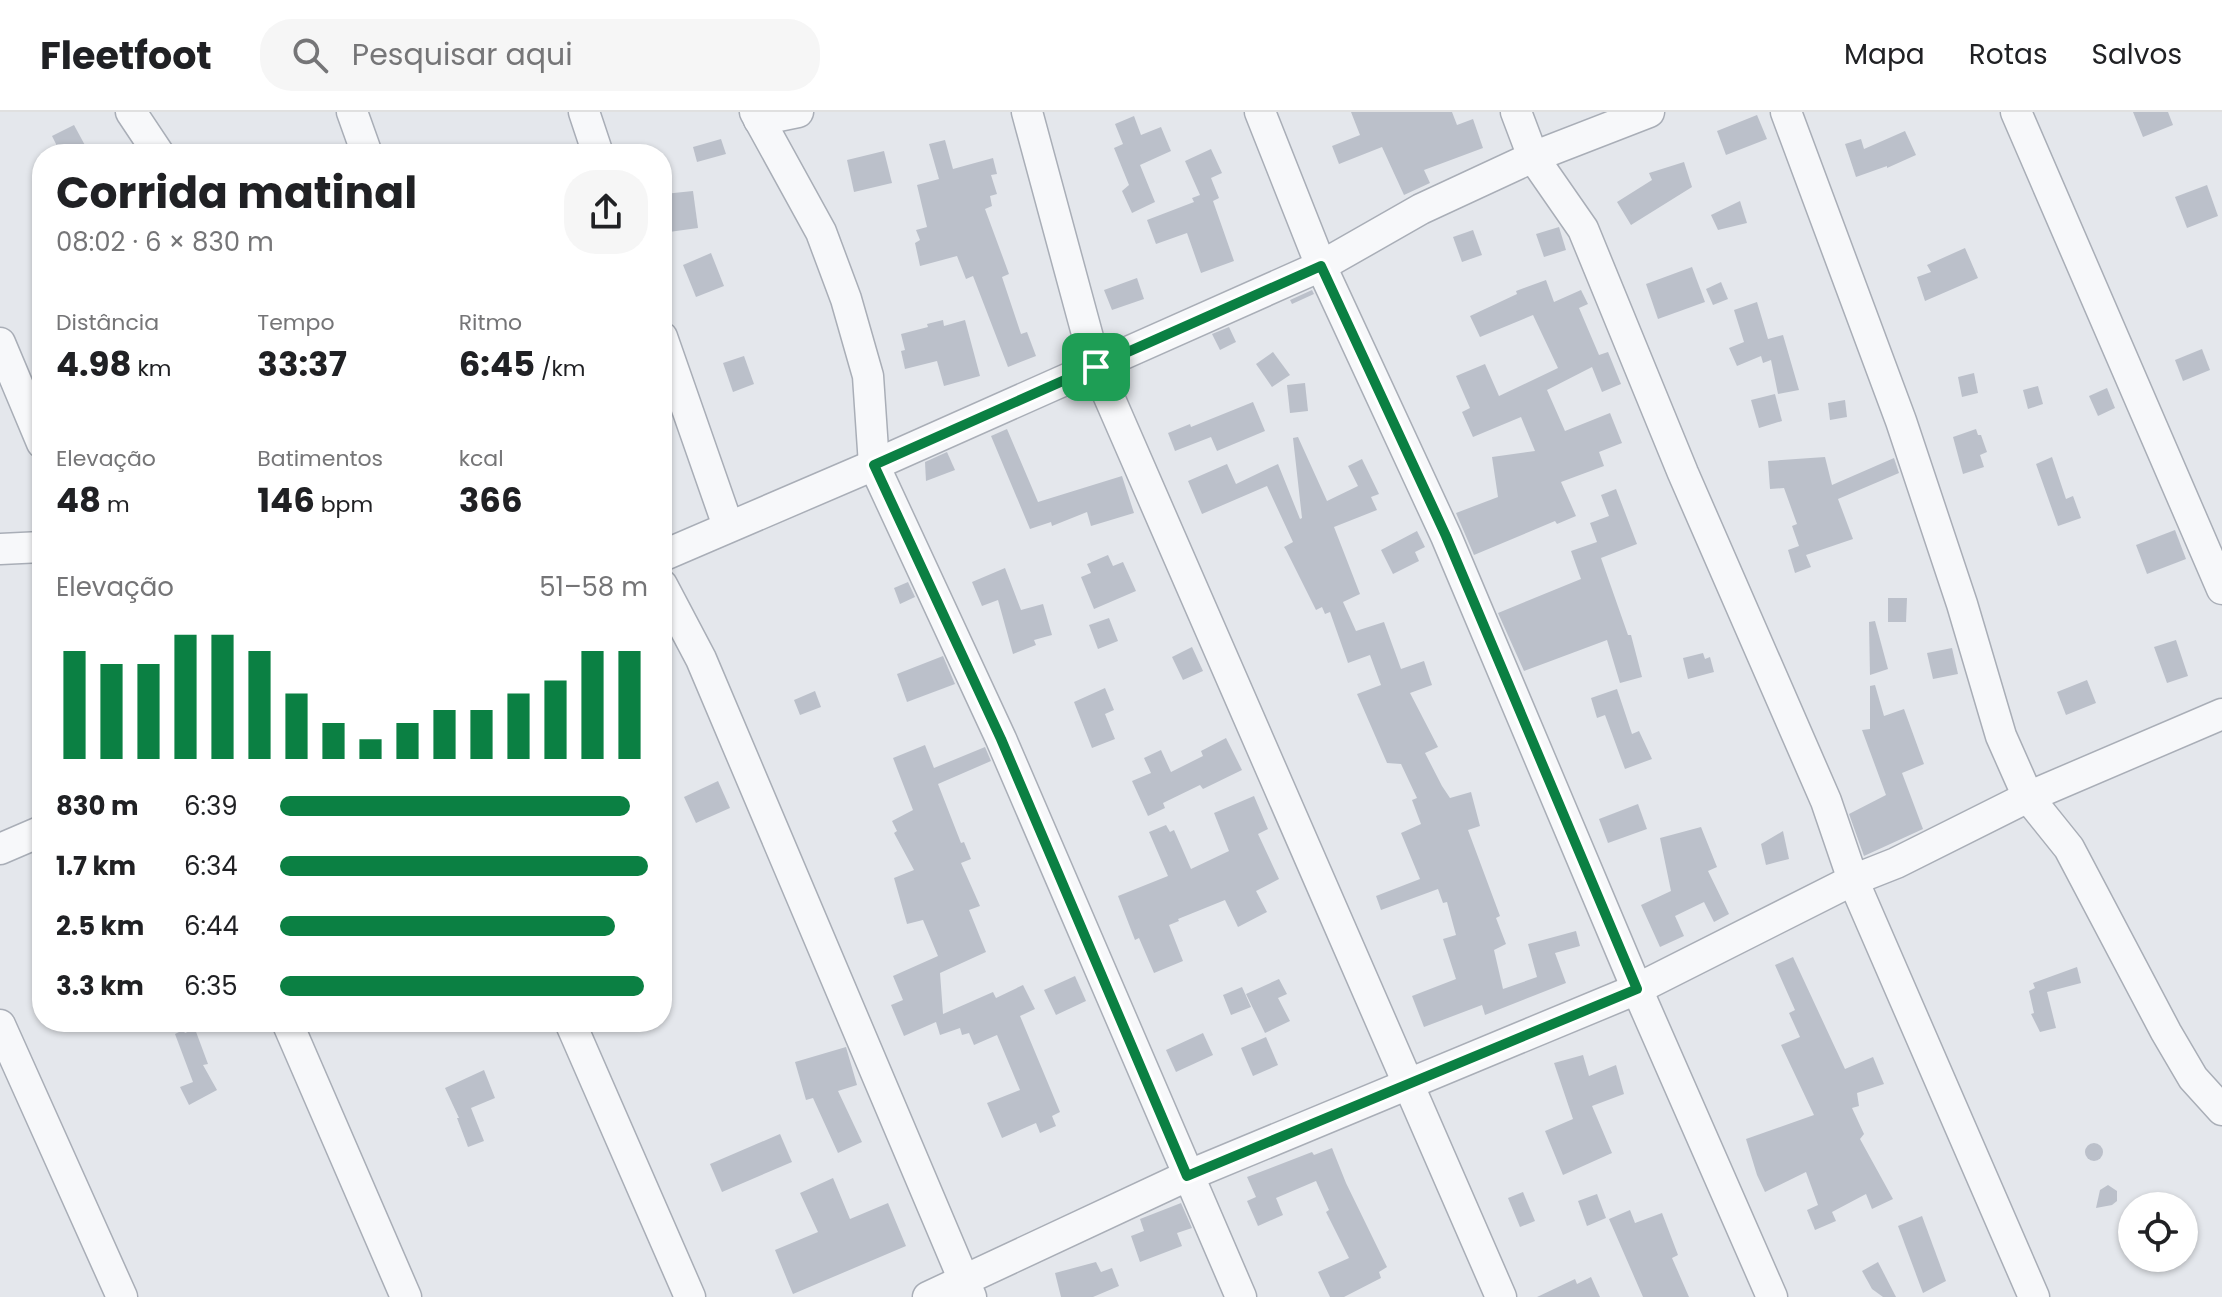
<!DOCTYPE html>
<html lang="pt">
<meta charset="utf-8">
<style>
:root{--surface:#fff;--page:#f6f6f6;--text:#202124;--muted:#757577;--line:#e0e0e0;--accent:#0b8043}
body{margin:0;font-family:Poppins,sans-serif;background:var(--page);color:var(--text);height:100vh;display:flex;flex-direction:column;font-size:30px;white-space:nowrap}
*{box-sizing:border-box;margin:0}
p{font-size:26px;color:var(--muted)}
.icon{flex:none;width:44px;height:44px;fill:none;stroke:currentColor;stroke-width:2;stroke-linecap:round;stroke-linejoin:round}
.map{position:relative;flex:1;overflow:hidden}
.panel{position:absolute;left:32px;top:32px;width:640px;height:888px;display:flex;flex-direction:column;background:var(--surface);border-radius:32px;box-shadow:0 2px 6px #0004}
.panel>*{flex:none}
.tools{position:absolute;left:2118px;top:1080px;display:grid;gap:16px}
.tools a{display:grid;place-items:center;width:80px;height:80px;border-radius:50%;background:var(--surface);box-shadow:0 2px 6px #0004;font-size:40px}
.pin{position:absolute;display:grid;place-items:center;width:68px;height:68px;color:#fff;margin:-34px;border-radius:16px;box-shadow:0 4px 12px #0006}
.round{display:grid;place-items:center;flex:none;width:84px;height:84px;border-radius:32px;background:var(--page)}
.summary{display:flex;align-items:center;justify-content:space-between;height:136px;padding:0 24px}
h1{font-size:44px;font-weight:700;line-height:60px}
.stats{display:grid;grid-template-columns:repeat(3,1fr);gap:12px;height:136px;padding:8px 24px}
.stats div{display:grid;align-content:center}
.stats b{font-size:34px;font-weight:700}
.stats small{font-size:22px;font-weight:400}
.stats p{font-size:22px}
.chart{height:224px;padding:16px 24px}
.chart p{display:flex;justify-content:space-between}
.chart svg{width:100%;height:144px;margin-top:8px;stroke:var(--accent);stroke-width:6}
ul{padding:0 24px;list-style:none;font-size:26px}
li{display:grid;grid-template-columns:128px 96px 1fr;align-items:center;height:60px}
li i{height:20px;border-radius:10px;background:var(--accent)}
header{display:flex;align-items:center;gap:48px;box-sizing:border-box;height:112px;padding:0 40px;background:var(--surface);border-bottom:2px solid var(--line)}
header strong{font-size:38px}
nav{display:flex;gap:44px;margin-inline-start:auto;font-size:28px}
.search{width:560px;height:72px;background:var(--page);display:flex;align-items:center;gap:20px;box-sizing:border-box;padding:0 28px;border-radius:32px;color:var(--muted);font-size:30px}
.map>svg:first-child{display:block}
.building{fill:#bbc0ca}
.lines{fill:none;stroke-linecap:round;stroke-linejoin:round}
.minor-casing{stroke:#a9aeb7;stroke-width:33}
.minor{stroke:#f7f8fa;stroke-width:30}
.route-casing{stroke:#fff;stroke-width:16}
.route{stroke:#0b8043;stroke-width:10}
</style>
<header>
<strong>Fleetfoot</strong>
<div class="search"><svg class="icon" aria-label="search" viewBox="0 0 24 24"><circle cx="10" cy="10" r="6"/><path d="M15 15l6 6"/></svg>Pesquisar aqui</div>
<nav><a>Mapa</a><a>Rotas</a><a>Salvos</a></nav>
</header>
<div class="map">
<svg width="2222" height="1185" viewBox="0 0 2222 1185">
<rect width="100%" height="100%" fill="#e4e7ec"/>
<!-- building -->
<g class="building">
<polygon points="1351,0 1452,0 1457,13 1473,7 1483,36 1424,58 1430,71 1404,83 1382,35 1339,52 1332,34 1360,23"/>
<polygon points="2133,0 2168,0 2173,13 2143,25"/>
<polygon points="1757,3 1767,27 1726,43 1717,19"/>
<polygon points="1134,4 1141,23 1161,15 1171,39 1140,53 1155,90 1132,101 1122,79 1129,73 1114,36 1123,32 1115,12"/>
<polygon points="74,13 87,37 77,42 61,42 52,24"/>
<polygon points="1905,19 1916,43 1887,56 1887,54 1856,65 1845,32 1861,27 1864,37"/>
<polygon points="721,27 726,42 697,50 693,35"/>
<polygon points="945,28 953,57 993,46 997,62 991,63 997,82 990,84 992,94 985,97 1009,162 1002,165 1021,222 1027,220 1036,244 1008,255 973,164 966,167 957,144 920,154 915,131 920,128 916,118 927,115 917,73 939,67 929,32"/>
<polygon points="1211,37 1222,61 1211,66 1219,86 1213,89 1234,149 1201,161 1187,121 1156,132 1147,108 1194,90 1192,86 1200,83 1185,49"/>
<polygon points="884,39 892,71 854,80 847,48"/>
<polygon points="1684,50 1692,75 1631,113 1617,90 1652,68 1649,61"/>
<polygon points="2207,73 2218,104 2187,116 2175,85"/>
<polygon points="693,79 698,116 669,120 664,82"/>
<polygon points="1740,89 1747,111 1718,118 1711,103"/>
<polygon points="1559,115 1566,138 1544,145 1536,122"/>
<polygon points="1473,118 1482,143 1462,150 1453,125"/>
<polygon points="1965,136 1978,166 1925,189 1917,165 1931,160 1927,153"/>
<polygon points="711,141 724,174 696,185 683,153"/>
<polygon points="1692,155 1705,190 1658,207 1646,172"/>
<polygon points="1137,166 1144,187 1112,198 1104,178"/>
<polygon points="1546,168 1554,190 1581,178 1588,192 1579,196 1599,243 1608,240 1621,272 1602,280 1592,255 1547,278 1565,319 1610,301 1622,331 1599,340 1604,354 1561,370 1576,404 1557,412 1555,409 1474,443 1456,401 1498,385 1492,345 1535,339 1521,305 1473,325 1462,300 1470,296 1456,264 1485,252 1499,284 1558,256 1533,203 1480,225 1470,204 1517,182 1516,179"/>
<polygon points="1721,170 1728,187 1713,193 1706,177"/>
<polygon points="1312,178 1314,182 1292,192 1290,188"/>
<polygon points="1757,190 1768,227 1783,223 1799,278 1778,282 1771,248 1763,251 1761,244 1737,254 1729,236 1744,230 1734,198"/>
<polygon points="943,208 944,214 965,208 980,264 944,274 937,249 905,257 901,239 905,238 901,222 928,215 927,212"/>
<polygon points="1229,215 1236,230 1220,238 1212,222"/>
<polygon points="2202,237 2210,258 2183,269 2175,248"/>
<polygon points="1273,240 1290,263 1272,275 1256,252"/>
<polygon points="744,244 754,272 733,280 723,251"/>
<polygon points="1974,261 1978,281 1962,285 1958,265"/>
<polygon points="1305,271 1308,299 1290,301 1287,273"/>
<polygon points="2038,274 2043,292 2028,297 2023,278"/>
<polygon points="2107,276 2115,296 2098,304 2089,284"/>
<polygon points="1775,282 1782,309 1759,316 1751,288"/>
<polygon points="1845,288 1847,305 1830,308 1828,291"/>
<polygon points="1253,290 1265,319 1217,339 1211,325 1175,339 1168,321 1190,312 1191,315"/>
<polygon points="1007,317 1038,390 1122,364 1134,401 1091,414 1087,400 1052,414 1051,410 1030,417 991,324"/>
<polygon points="1976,317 1978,323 1981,323 1987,340 1980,343 1984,355 1963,362 1953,325"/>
<polygon points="1298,325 1327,389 1358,374 1348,354 1362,347 1379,382 1371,385 1377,398 1334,415 1360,482 1343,490 1356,519 1384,510 1401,557 1424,549 1432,573 1410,581 1438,635 1425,641 1442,674 1450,686 1471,680 1480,714 1468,718 1500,804 1496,806 1506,832 1494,838 1503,877 1537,865 1528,832 1576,819 1580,834 1555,841 1566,871 1485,903 1482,893 1424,915 1412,884 1456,867 1443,827 1456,823 1447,790 1443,791 1438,777 1381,798 1376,784 1420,767 1401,721 1421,712 1412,688 1417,686 1401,652 1387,651 1357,582 1381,573 1370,543 1348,551 1330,500 1325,502 1322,495 1316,498 1286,438 1284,435 1293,430 1267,374 1202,402 1188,369 1227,352 1236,372 1278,352 1300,407 1302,406 1293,326"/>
<polygon points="947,340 955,358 926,369 925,350"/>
<polygon points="1825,345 1832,373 1894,346 1899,361 1838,387 1853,427 1806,443 1811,455 1795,461 1788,438 1799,434 1792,414 1797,412 1784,376 1770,377 1768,349"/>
<polygon points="2052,345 2066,387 2073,384 2081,406 2058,414 2036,352"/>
<polygon points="1616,377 1637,432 1601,446 1628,523 1631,523 1642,565 1620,571 1607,528 1524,559 1498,501 1581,467 1571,439 1597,430 1590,411 1609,404 1601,383"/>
<polygon points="2175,418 2186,447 2147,462 2136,433"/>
<polygon points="1417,419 1425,435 1415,440 1419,449 1393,462 1381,438"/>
<polygon points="1108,443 1113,454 1123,450 1136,479 1094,497 1081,465 1091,461 1087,452"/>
<polygon points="1005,456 1021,498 1043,492 1052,523 1034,528 1036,533 1013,542 998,488 982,494 972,470"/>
<polygon points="908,470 915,485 900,492 894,476"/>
<polygon points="1888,486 1907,486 1906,510 1888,510"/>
<polygon points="1109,506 1118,529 1098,537 1089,513"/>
<polygon points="1875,509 1888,557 1870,563 1869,510"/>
<polygon points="2176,528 2188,564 2167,571 2154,535"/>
<polygon points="1192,535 1203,559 1183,568 1172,545"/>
<polygon points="1952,536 1958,562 1933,567 1927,541"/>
<polygon points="1703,541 1705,547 1710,545 1714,560 1688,567 1683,546"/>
<polygon points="943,544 955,572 907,590 897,562"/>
<polygon points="2087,568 2096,591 2066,603 2057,580"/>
<polygon points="1875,573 1884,604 1904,597 1924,652 1902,661 1923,717 1864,744 1849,702 1886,683 1862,618 1870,617 1870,574"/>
<polygon points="1105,576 1114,598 1105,602 1115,627 1092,636 1074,590"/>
<polygon points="1617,577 1632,622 1639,619 1652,647 1625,657 1605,603 1597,606 1591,586"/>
<polygon points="815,579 821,595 800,603 794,588"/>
<polygon points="1226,626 1242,658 1203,677 1200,673 1163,691 1165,696 1148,704 1132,669 1151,661 1144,646 1161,638 1171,660 1203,644 1201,639"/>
<polygon points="925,633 934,656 985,635 991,649 938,672 961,731 964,730 971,747 961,751 980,794 969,798 986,840 940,861 943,902 993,880 996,886 1023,873 1035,897 1020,904 1060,1000 1052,1004 1056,1014 1040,1021 1036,1011 1002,1026 987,991 1020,978 997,923 974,933 969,921 962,923 960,916 940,923 936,910 904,924 891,893 903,888 893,864 938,844 923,808 907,812 894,766 914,758 894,721 897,719 892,709 913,698 893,646"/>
<polygon points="718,669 730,696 696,711 684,685"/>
<polygon points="1254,684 1268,717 1258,722 1279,767 1256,779 1267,800 1238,815 1225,788 1178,807 1179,809 1169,813 1183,849 1154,861 1139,826 1135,828 1118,784 1168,764 1149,720 1166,713 1170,720 1174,718 1191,757 1229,739 1214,701"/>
<polygon points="1638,692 1647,717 1608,731 1599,707"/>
<polygon points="1701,715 1717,755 1708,759 1729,802 1714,810 1704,790 1675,804 1684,824 1660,835 1641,793 1671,779 1660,726"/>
<polygon points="1783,719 1789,747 1766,753 1761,732"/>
<polygon points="1793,845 1845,957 1873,945 1884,972 1857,981 1859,994 1852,996 1864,1022 1860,1027 1893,1087 1872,1097 1866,1082 1832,1100 1836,1109 1815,1118 1807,1098 1818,1093 1806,1060 1765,1080 1757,1063 1746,1027 1814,1003 1781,933 1800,925 1789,901 1795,898 1775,853"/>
<polygon points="2077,855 2081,871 2047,880 2056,916 2040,920 2031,902 2034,901 2029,879 2035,876 2033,871"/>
<polygon points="1075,864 1086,889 1056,903 1044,878"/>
<polygon points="1279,867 1287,882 1278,886 1290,909 1265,921 1246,882"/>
<polygon points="1242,875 1251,895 1231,903 1223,883"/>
<polygon points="195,917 208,952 203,953 217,978 189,993 180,975 193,970 175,922 183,918 185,921"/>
<polygon points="1203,921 1213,943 1176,960 1166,938"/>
<polygon points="1266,925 1278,953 1253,964 1241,936"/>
<polygon points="846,935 857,973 838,979 862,1030 838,1041 813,986 806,988 795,950"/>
<polygon points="1583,943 1589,964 1616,953 1624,982 1592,994 1612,1041 1563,1063 1545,1019 1573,1007 1554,951"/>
<polygon points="484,958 495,986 471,996 484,1029 468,1035 457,1006 459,1006 445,976"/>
<polygon points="780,1022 792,1050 722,1080 710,1052"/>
<circle cx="2094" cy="1040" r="9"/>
<polygon points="1332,1036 1346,1071 1387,1155 1379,1160 1381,1166 1344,1185 1330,1185 1318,1160 1349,1146 1326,1100 1329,1098 1316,1069 1276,1086 1283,1103 1258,1114 1247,1089 1256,1085 1247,1065 1312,1040 1314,1043"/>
<polygon points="833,1066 850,1107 888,1091 906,1134 793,1182 775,1138 818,1120 800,1081"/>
<polygon points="2108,1073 2117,1079 2117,1089 2112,1093 2096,1096 2100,1078"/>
<polygon points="1523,1080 1535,1109 1520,1115 1508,1086"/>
<polygon points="1597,1082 1606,1106 1587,1114 1578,1089"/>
<polygon points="1181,1091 1192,1116 1177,1121 1182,1134 1140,1150 1131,1124 1144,1119 1140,1107"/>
<polygon points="1630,1098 1635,1111 1662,1101 1678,1143 1672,1146 1689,1185 1643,1185 1609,1107"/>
<polygon points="1922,1104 1946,1169 1923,1181 1898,1114"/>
<polygon points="1096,1150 1101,1160 1112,1156 1119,1174 1093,1185 1061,1185 1055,1161"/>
<polygon points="1878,1150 1896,1185 1883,1185 1872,1177 1862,1159"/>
<polygon points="1591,1165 1600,1185 1537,1185 1575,1167 1577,1172"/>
</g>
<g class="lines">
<defs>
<g id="minor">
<polyline points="131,0 159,42"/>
<polyline points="352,0 367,42"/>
<polyline points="584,0 598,42"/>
<polyline points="755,0 821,120 846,187 868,264 874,353 1001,627 1241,1185"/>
<polyline points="1027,0 1096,255 1501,1185"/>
<polyline points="1260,0 1321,154 1446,424 1637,877 1772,1185"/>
<polyline points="1516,0 1533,45 1583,117 1683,361 1826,689 1853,768 2034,1185"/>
<polyline points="1786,0 1901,309 1962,492 2001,624 2028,685 2069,736 2166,920 2193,966 2222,998"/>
<polyline points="2016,0 2222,477"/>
<polyline points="759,8 798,0"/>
<polyline points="662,225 728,414"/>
<polyline points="0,231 42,331"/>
<polyline points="0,437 42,435"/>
<polyline points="662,444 874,353 1321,154 1421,97 1533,45 1649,0"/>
<polyline points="662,473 701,547 971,1185"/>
<polyline points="0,737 42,719"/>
<polyline points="287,910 406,1185"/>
<polyline points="570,910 690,1185"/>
<polyline points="0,913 122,1185"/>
<polyline points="928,1185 1187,1064 1637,877 1853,768 1896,751 2028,685 2222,602"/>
</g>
</defs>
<!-- minor casing -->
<use href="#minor" class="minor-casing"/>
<!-- minor -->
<use href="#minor" class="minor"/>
</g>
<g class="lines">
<defs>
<polygon id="route" points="1321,154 1446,424 1637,877 1187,1064 1001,627 874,353"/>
</defs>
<!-- route casing -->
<use href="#route" class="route-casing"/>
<!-- route -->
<use href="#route" class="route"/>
</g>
</svg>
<div class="tools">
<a><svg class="icon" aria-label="locate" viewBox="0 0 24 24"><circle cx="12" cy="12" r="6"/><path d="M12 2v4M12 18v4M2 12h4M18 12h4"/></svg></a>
</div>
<div class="pin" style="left:1096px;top:255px;background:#1e9e55"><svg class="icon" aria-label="arrive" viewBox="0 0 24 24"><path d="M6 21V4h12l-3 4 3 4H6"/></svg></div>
<section class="panel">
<div class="summary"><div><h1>Corrida matinal</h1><p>08:02 · 6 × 830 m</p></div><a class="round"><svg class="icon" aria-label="share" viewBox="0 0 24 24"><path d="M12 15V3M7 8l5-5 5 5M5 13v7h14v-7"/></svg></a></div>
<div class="stats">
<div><p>Distância</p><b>4.98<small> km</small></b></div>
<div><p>Tempo</p><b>33:37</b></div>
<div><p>Ritmo</p><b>6:45<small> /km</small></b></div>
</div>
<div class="stats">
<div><p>Elevação</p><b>48<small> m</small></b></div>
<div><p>Batimentos</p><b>146<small> bpm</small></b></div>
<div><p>kcal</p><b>366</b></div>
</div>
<div class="chart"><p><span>Elevação</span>51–58 m</p>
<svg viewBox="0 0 160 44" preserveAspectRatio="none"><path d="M5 44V11M15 44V15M25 44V15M35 44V6M45 44V6M55 44V11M65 44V24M75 44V33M85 44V38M95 44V33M105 44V29M115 44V29M125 44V24M135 44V20M145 44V11M155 44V11"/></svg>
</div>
<ul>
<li><b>830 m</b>6:39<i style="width:95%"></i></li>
<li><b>1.7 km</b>6:34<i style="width:100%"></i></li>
<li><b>2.5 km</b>6:44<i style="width:91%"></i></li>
<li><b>3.3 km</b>6:35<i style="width:99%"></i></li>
</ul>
</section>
</div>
